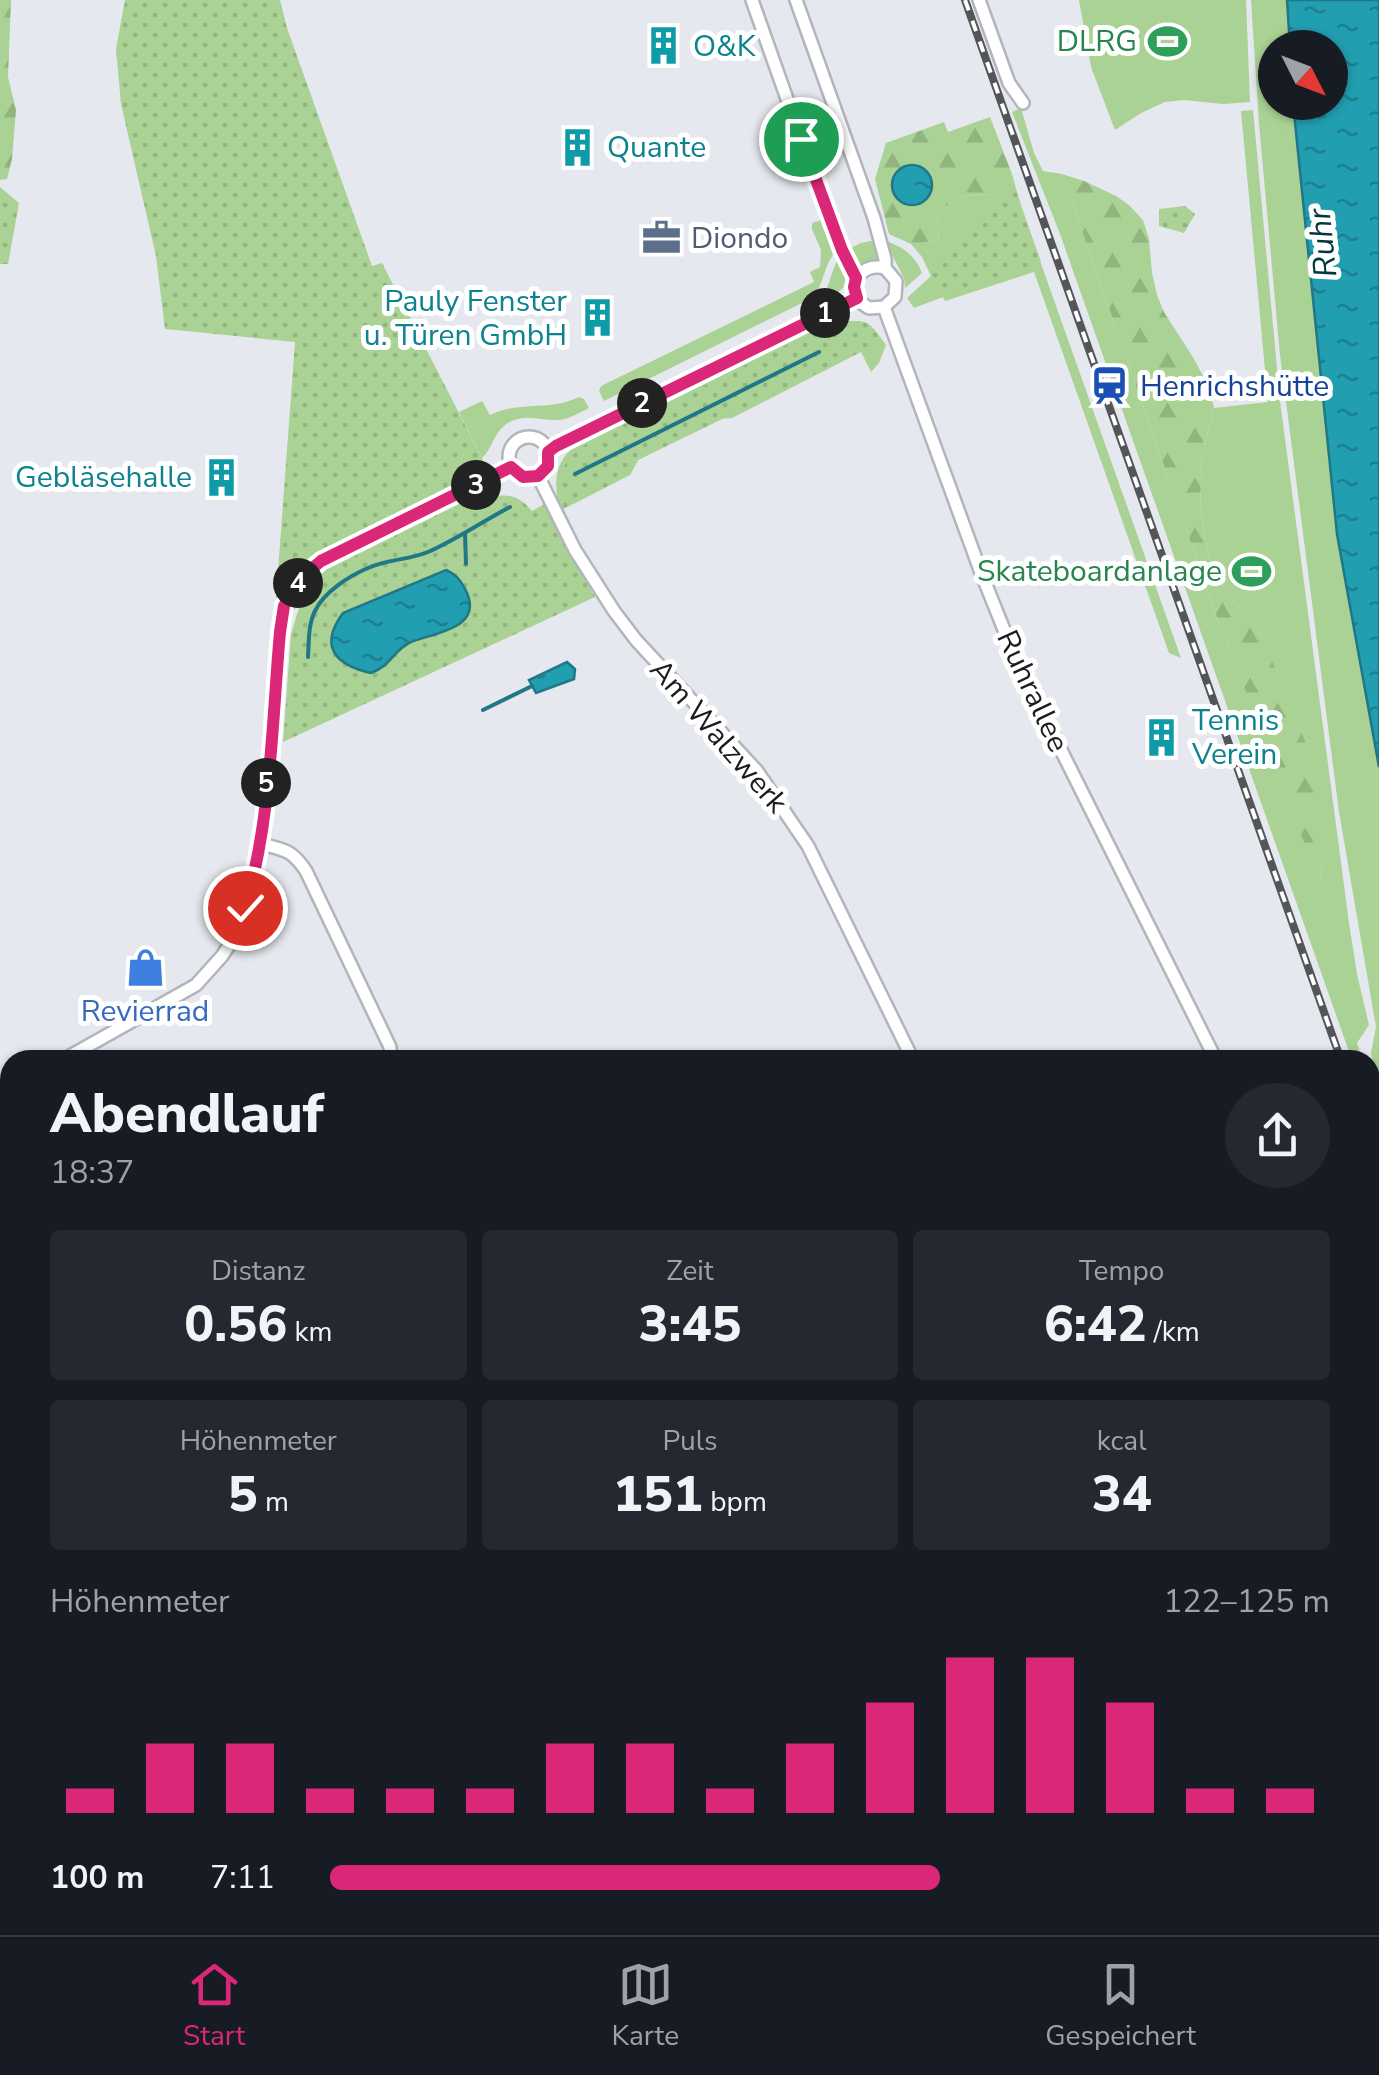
<!DOCTYPE html>
<html lang="de">
<meta charset="utf-8">
<style>
:root{--surface:#171b24;--page:#242831;--text:#f1f3f6;--muted:#9ea1a6;--line:#363941;--accent:#db2777}
body{margin:0;font-family:"Nunito Sans",sans-serif;background:var(--page);color:var(--text);height:100vh;display:flex;flex-direction:column;font-size:38px;white-space:nowrap}
*{box-sizing:border-box;margin:0}
p{font-size:32px;color:var(--muted)}
.icon{flex:none;width:55px;height:55px;fill:none;stroke:currentColor;stroke-width:2;stroke-linecap:round;stroke-linejoin:round}
.map{position:relative;flex:1;overflow:hidden}
.side{position:absolute;left:0px;top:1050px;width:1380px;height:885px;display:flex;flex-direction:column;background:var(--surface);border-radius:30px 30px 0 0;box-shadow:0 2px 8px #0004}
.side>*{flex:none}
.needle{width:65px;rotate:132deg}
.buttons{position:absolute;left:1258px;top:30px;display:grid;gap:20px}
.buttons a{display:grid;place-items:center;width:90px;height:90px;border-radius:50%;background:var(--surface);box-shadow:0 2px 8px #0004;font-size:50px}
.pin{position:absolute;display:grid;place-items:center;width:85px;height:85px;color:#fff;margin:-42px;border:5px solid #fff;border-radius:50%;box-shadow:0 2px 10px #0007}
.km{position:absolute;width:50px;height:50px;margin:-25px;border-radius:50%;background:#222;color:#fff;font-size:28px;line-height:50px;text-align:center}
.round{display:grid;place-items:center;flex:none;width:105px;height:105px;border-radius:52px;background:var(--page)}
.overview{display:flex;align-items:center;justify-content:space-between;height:170px;padding:0 50px}
h1{font-size:55px;font-weight:800;line-height:75px}
.figures{display:grid;grid-template-columns:repeat(3,1fr);gap:15px;height:170px;padding:10px 50px}
.figures div{display:grid;align-content:center;border-radius:10px;background:var(--page);text-align:center}
.figures b{font-size:50px;font-weight:800}
.figures small{font-size:28px;font-weight:400}
.figures p{font-size:28px}
.chart{height:280px;padding:20px 50px}
.chart p{display:flex;justify-content:space-between}
.chart svg{width:100%;height:180px;margin-top:10px;stroke:var(--accent);stroke-width:6}
ul{padding:0 50px;list-style:none;font-size:32px}
li{display:grid;grid-template-columns:160px 120px 1fr;align-items:center;height:75px}
li i{height:25px;border-radius:12px;background:var(--accent)}
.tab-bar{display:flex;justify-content:space-around;align-items:center;height:140px;border-top:2px solid var(--line);background:var(--surface);font-size:28px;color:var(--muted)}
.tab-bar a{display:grid;justify-items:center;gap:5px}
.tab-bar .on{color:var(--accent)}
.map>svg:first-child{display:block}
.grass{fill:#aad294}
.forest{fill:url(#forest-firs)}
.park{fill:url(#park-dots)}
.water{fill:url(#water-ripples);stroke:#207785;stroke-width:2.5}
.lines{fill:none;stroke-linecap:round;stroke-linejoin:round}
.stream{stroke:#207785;stroke-width:4}
.street-casing{stroke:#b2b5bb;stroke-width:16}
.primary-casing{stroke:#b2b5bb;stroke-width:22}
.street{stroke:#fff;stroke-width:11}
.primary{stroke:#fff;stroke-width:18}
.rail-casing{stroke:#535558;stroke-width:8}
.rail{stroke:#fff;stroke-width:4;stroke-dasharray:11;stroke-linecap:butt}
.route-casing{stroke:#fff;stroke-width:20}
.route{stroke:#db2777;stroke-width:12}
.labels{text-anchor:middle;stroke-width:10;stroke-linejoin:round;paint-order:stroke}
.leisure-label{font-size:30px;fill:#27864d;stroke:#fff;text-anchor:end}
.culture-label{font-size:30px;fill:#0d838f;stroke:#fff;text-anchor:start}
.service-label{font-size:30px;fill:#4e5e75;stroke:#fff;text-anchor:start}
.transit-label{font-size:30px;fill:#164399;stroke:#fff;text-anchor:start}
.street-label{font-size:30px;fill:#1b1c1e;stroke:#fff}
.shop-label{font-size:30px;fill:#366cbe;stroke:#fff}
.water-label{font-size:32px;font-style:italic;fill:#013840;stroke:#fff}
</style>
<div class="map">
<svg width="1379" height="1935" viewBox="0 0 1379 1935">
<defs>
<pattern id="forest-firs" width="22" height="20" patternUnits="userSpaceOnUse" patternTransform="scale(2.5)"><rect width="22" height="20" fill="#aad294"/><path d="M5 1l3.5 6h-7zM16 11l3.5 6h-7z" fill="#92b47f"/></pattern>
<pattern id="park-dots" width="8" height="8" patternUnits="userSpaceOnUse" patternTransform="scale(2.5)"><rect width="8" height="8" fill="#aad294"/><path d="M2 2h.1M6 6h.1" fill="none" stroke="#92b47f" stroke-width="1.8" stroke-linecap="round"/></pattern>
<pattern id="water-ripples" width="26" height="14" patternUnits="userSpaceOnUse" patternTransform="scale(2.5)"><rect width="26" height="14" fill="#229eb1"/><path d="M2 4q2-2 4 0t4 0M15 11q2-2 4 0t4 0" fill="none" stroke="#1d808f"/></pattern>
</defs>
<rect width="100%" height="100%" fill="#e5e8ee"/>
<!-- grass -->
<g class="grass">
<polygon points="1079,0 1246,0 1250,102 1223,104 1184,100 1165,102 1141,113 1115,130 1091,67"/>
<polygon points="1251,0 1287,0 1290,47 1275,48 1275,85 1266,88 1269,95 1275,94 1275,102 1293,103 1337,534 1379,767 1379,1084 1371,1053 1376,1027 1339,812 1280,355 1259,124"/>
<polygon points="1021,108 1034,153 1043,171 1062,174 1216,615 1320,881 1323,851 1263,639 1223,586 1209,557 1200,509 1202,454 1214,408 1268,402 1241,111 1253,110 1280,401 1349,923 1357,974 1369,1025 1357,1043 1363,1060 1352,1060 1060,234 1012,112"/>
<path d="M 1012,174 L 1023,213 L 1181,658 L 1169,653 L 1034,272 L 945,301 L 943,297 L 914,308 L 907,298 L 931,276 L 922,257 L 911,244 L 939,241 L 937,213 C 959,197 963,194 991,195 Z"/>
<path d="M 822,220 L 826,221 L 837,250 C 823,264 825,284 812,298 L 604,401 L 599,391 L 601,386 L 814,282 L 810,272 L 820,267 L 821,250 L 812,229 L 812,223 Z"/>
<polygon points="876,240 880,260 867,261 856,267 847,250 861,243"/>
<path d="M 885,241 C 902,246 915,255 922,273 L 905,288 L 904,278 Z"/>
<path d="M 840,256 L 848,272 L 846,285 L 821,308 L 819,302 C 831,288 830,270 840,256 Z"/>
<path d="M 848,321 C 868,320 876,330 886,345 L 879,363 L 871,372 L 861,352 L 732,418 L 716,419 L 638,460 L 630,475 L 557,497 C 553,461 566,451 594,433 L 819,324 L 825,331 Z"/>
<path d="M 579,397 L 584,399 L 589,408 C 579,413 569,419 559,420 C 539,421 522,411 504,426 C 493,435 492,449 482,458 L 459,412 L 482,401 L 490,415 C 523,400 547,412 579,397 Z"/>
<polygon points="0,1507 10,1518 10,1636 1,1638"/>
</g>
<!-- forest -->
<g class="forest">
<polygon points="0,0 11,0 8,77 16,110 12,159 7,179 0,180"/>
<path d="M 990,117 L 1012,174 L 991,195 C 963,194 959,197 937,213 L 939,241 L 911,244 L 889,234 L 875,179 L 886,143 L 944,122 L 948,132 Z"/>
<polygon points="1062,174 1084,181 1116,196 1129,205 1143,220 1149,239 1152,273 1157,295 1164,312 1194,359 1209,387 1214,408 1202,454 1200,509 1209,557 1223,586 1263,639 1305,741 1323,851 1320,883 1216,615"/>
</g>
<!-- park -->
<g class="park">
<path d="M 125,0 L 280,0 L 287,28 L 372,266 L 382,263 L 482,458 L 494,496 C 512,494 520,497 532,511 L 562,494 C 555,467 572,454 592,440 L 821,328 L 827,331 C 849,319 871,313 881,342 L 638,460 L 630,475 L 550,516 L 595,597 L 283,742 L 291,634 L 300,605 L 274,625 L 295,342 L 165,329 L 156,256 L 121,104 L 116,49 Z"/>
<polygon points="0,187 19,203 8,264 0,264"/>
<polygon points="1016,191 1041,262 941,298 928,268"/>
<polygon points="1185,206 1195,214 1184,233 1159,226 1159,209"/>
<polygon points="10,1636 10,1925 186,1925 188,1935 0,1935 0,1637"/>
</g>
<!-- water -->
<g class="water">
<polygon points="1287,0 1379,0 1379,767 1337,534 1293,103 1330,102 1330,48 1290,47"/>
<circle cx="912" cy="185" r="20"/>
<path d="M 446,570 C 457,575 462,582 467,593 C 483,630 430,633 409,643 C 393,651 392,665 371,673 C 336,665 318,647 343,613 Z"/>
<polygon points="567,662 575,669 574,679 536,693 529,680"/>
</g>
<g class="lines">
<!-- stream -->
<g class="stream">
<polyline points="575,474 819,352"/>
<polyline points="465,534 466,564"/>
<path d="M 308,657 C 309,642 308,625 315,611 C 324,592 349,576 368,568 C 388,559 409,560 428,552 C 456,540 483,521 510,507"/>
<polyline points="483,710 532,686"/>
</g>
<defs>
<g id="street">
<path d="M 752,0 L 827,212 L 842,250 L 857,278 C 853,291 856,301 869,308 L 884,307 L 895,297 L 896,281 L 885,268 L 885,259 L 874,218 L 796,0"/>
<polyline points="979,0 1009,83 1023,103"/>
<path d="M 857,278 C 864,268 873,265 885,268"/>
<polyline points="884,307 980,570 1017,662 1216,1060"/>
<circle cx="529" cy="457" r="20"/>
<polyline points="549,452 604,421 857,297"/>
<polyline points="538,476 575,550 614,611 636,640 757,771 808,846 913,1060"/>
<path d="M 261,844 C 285,850 292,850 306,871 L 390,1047 L 391,1060"/>
<polyline points="63,1060 196,985 222,956 230,944 253,882 261,844 280,631 285,606 293,589 302,577 321,561 511,467"/>
<polyline points="0,1095 10,1090"/>
<polyline points="323,1925 326,1935"/>
<polyline points="519,1925 524,1935"/>
<polyline points="770,1925 774,1935"/>
<polyline points="1217,1925 1222,1935"/>
</g>
<g id="primary">
<polyline points="0,1438 10,1454"/>
<polyline points="0,1476 10,1489"/>
<polyline points="198,1925 199,1935"/>
<polyline points="216,1925 218,1935"/>
</g>
</defs>
<!-- street casing -->
<use href="#street" class="street-casing"/>
<!-- primary casing -->
<use href="#primary" class="primary-casing"/>
<!-- street -->
<use href="#street" class="street"/>
<!-- primary -->
<use href="#primary" class="primary"/>
<defs>
<g id="rail">
<polyline points="965,0 1341,1060"/>
<polyline points="1370,1142 1379,1167"/>
<polyline points="1370,1410 1379,1427"/>
</g>
</defs>
<!-- rail casing -->
<use href="#rail" class="rail-casing"/>
<!-- rail -->
<use href="#rail" class="rail"/>
</g>
<g class="lines">
<defs>
<path id="route" d="M 245,908 C 271,822 272,722 280,632 L 284,606 L 293,589 L 302,577 L 321,561 L 511,467 L 523,477 L 538,476 L 548,466 L 548,452 L 556,446 L 857,298 L 854,287 L 856,278 L 842,250 L 801,139"/>
</defs>
<!-- route casing -->
<use href="#route" class="route-casing"/>
<!-- route -->
<use href="#route" class="route"/>
</g>
<!-- icons -->
<defs>
<symbol id="stadium-bare" viewBox="-9 -9 18 18"><path d="M0-5a6.5 5 0 1 0 0 10a6.5 5 0 1 0 0-10ZM-3.5-1.8h7v3.6h-7Z" fill="#2e9e5b" stroke="#fff" stroke-width="2.5" paint-order="stroke"/></symbol>
<symbol id="building-bare" viewBox="-9 -9 18 18"><path d="M-4-6H4V6H1V3H-1V6H-4ZM-2.5-4.3h1.7v1.8h-1.7ZM.8-4.3h1.7v1.8H.8ZM-2.5-1h1.7V.8h-1.7ZM.8-1h1.7V.8H.8Z" fill="#0f9aa8" stroke="#fff" stroke-width="2.5" paint-order="stroke"/></symbol>
<symbol id="office-bare" viewBox="-9 -9 18 18"><path d="M-6-3h4V-5.5h4V-3h4V5H-6ZM-1-4.5V-3h2v-1.5ZM-6 0V1H6V0Z" fill="#5c6f8a" stroke="#fff" stroke-width="2.5" paint-order="stroke"/></symbol>
<symbol id="station-bare" viewBox="-9 -9 18 18"><path d="M-3-6H3Q5-6 5-4V2Q5 4 3 4L4.5 6H3L1.5 4h-3L-3 6H-4.5L-3 4Q-5 4-5 2V-4Q-5-6-3-6ZM-3.5-4v3h7v-3ZM-3.5 1v1.5H-2V1ZM2 1v1.5H3.5V1Z" fill="#1a4fb4" stroke="#fff" stroke-width="2.5" paint-order="stroke"/></symbol>
<symbol id="shop-bare" viewBox="-9 -9 18 18"><path d="M-5-2.5h2.3a2.7 3.5 0 0 1 5.4 0H5L5.5 6h-11ZM-1.5-2.5h3a1.5 2.3 0 0 0-3 0Z" fill="#3f7fe0" stroke="#fff" stroke-width="2.5" paint-order="stroke"/></symbol>
</defs>
<g fill-rule="evenodd">
<use href="#stadium-bare" x="1140" y="14" width="55" height="55"/>
<use href="#building-bare" x="636" y="18" width="55" height="55"/>
<use href="#building-bare" x="550" y="120" width="55" height="55"/>
<use href="#office-bare" x="634" y="210" width="55" height="55"/>
<use href="#building-bare" x="570" y="290" width="55" height="55"/>
<use href="#station-bare" x="1082" y="358" width="55" height="55"/>
<use href="#building-bare" x="194" y="450" width="55" height="55"/>
<use href="#stadium-bare" x="1224" y="544" width="55" height="55"/>
<use href="#building-bare" x="1134" y="710" width="55" height="55"/>
<use href="#shop-bare" x="118" y="940" width="55" height="55"/>
</g>
<g class="labels">
<!-- leisure labels -->
<g class="leisure-label">
<text x="1137" y="51">DLRG</text>
<text x="1222" y="581">Skateboardanlage</text>
</g>
<!-- culture labels -->
<g class="culture-label">
<text x="693" y="56">O&amp;K</text>
<text x="607" y="157">Quante</text>
<text x="567" y="311" text-anchor="end">Pauly Fenster<tspan x="567" dy="34">u. Türen GmbH</tspan></text>
<text x="192" y="487" text-anchor="end">Gebläsehalle</text>
<text x="1192" y="730">Tennis<tspan x="1192" dy="34">Verein</tspan></text>
</g>
<!-- service labels -->
<g class="service-label">
<text x="691" y="248">Diondo</text>
</g>
<!-- transit labels -->
<g class="transit-label">
<text x="1140" y="396">Henrichshütte</text>
</g>
<!-- street labels -->
<g class="street-label">
<text transform="translate(1033 691) rotate(65)" y="10">Ruhrallee</text>
<text transform="translate(719 736) rotate(49)" y="10">Am Walzwerk</text>
</g>
<!-- shop labels -->
<g class="shop-label">
<text x="145" y="1021">Revierrad</text>
</g>
<!-- water labels -->
<g class="water-label">
<text transform="translate(1322 243) rotate(-96)" y="11">Ruhr</text>
</g>
</g>
</svg>
<div class="buttons">
<a><svg class="needle" viewBox="-14 -14 28 28"><path d="M0-13l5 13h-10z" fill="#e53935"/><path d="M0 13l5-13h-10z" fill="#9ea1a6"/></svg></a>
</div>
<div class="pin" style="left:801px;top:139px;background:#1e9e55"><svg class="icon" aria-label="arrive" viewBox="0 0 24 24"><path d="M6 21V4h12l-3 4 3 4H6"/></svg></div>
<div class="pin" style="left:245px;top:908px;background:#d93025"><svg class="icon" aria-label="check" viewBox="0 0 24 24"><path d="M5 12l5 5 9-10"/></svg></div>
<b class="km" style="left:825px;top:313px">1</b>
<b class="km" style="left:642px;top:403px">2</b>
<b class="km" style="left:476px;top:485px">3</b>
<b class="km" style="left:298px;top:583px">4</b>
<b class="km" style="left:266px;top:783px">5</b>
<section class="side">
<div class="overview"><div><h1>Abendlauf</h1><p>18:37</p></div><a class="round"><svg class="icon" aria-label="share" viewBox="0 0 24 24"><path d="M12 15V3M7 8l5-5 5 5M5 13v7h14v-7"/></svg></a></div>
<div class="figures">
<div><p>Distanz</p><b>0.56<small> km</small></b></div>
<div><p>Zeit</p><b>3:45</b></div>
<div><p>Tempo</p><b>6:42<small> /km</small></b></div>
</div>
<div class="figures">
<div><p>Höhenmeter</p><b>5<small> m</small></b></div>
<div><p>Puls</p><b>151<small> bpm</small></b></div>
<div><p>kcal</p><b>34</b></div>
</div>
<div class="chart"><p><span>Höhenmeter</span>122–125 m</p>
<svg viewBox="0 0 160 44" preserveAspectRatio="none"><path d="M5 44V38M15 44V27M25 44V27M35 44V38M45 44V38M55 44V38M65 44V27M75 44V27M85 44V38M95 44V27M105 44V17M115 44V6M125 44V6M135 44V17M145 44V38M155 44V38"/></svg>
</div>
<ul>
<li><b>100 m</b>7:11<i style="width:61%"></i></li>
</ul>
</section>
</div>
<nav class="tab-bar">
<a class="on"><svg class="icon" aria-label="home" viewBox="0 0 24 24"><path d="M3 11l9-7 9 7M6 9v11h12V9"/></svg>Start</a>
<a><svg class="icon" aria-label="map" viewBox="0 0 24 24"><path d="M3 6l6-2 6 2 6-2v14l-6 2-6-2-6 2zM9 4v14M15 6v14"/></svg>Karte</a>
<a><svg class="icon" aria-label="saved" viewBox="0 0 24 24"><path d="M7 4h10v16l-5-4-5 4z"/></svg>Gespeichert</a>
</nav>
